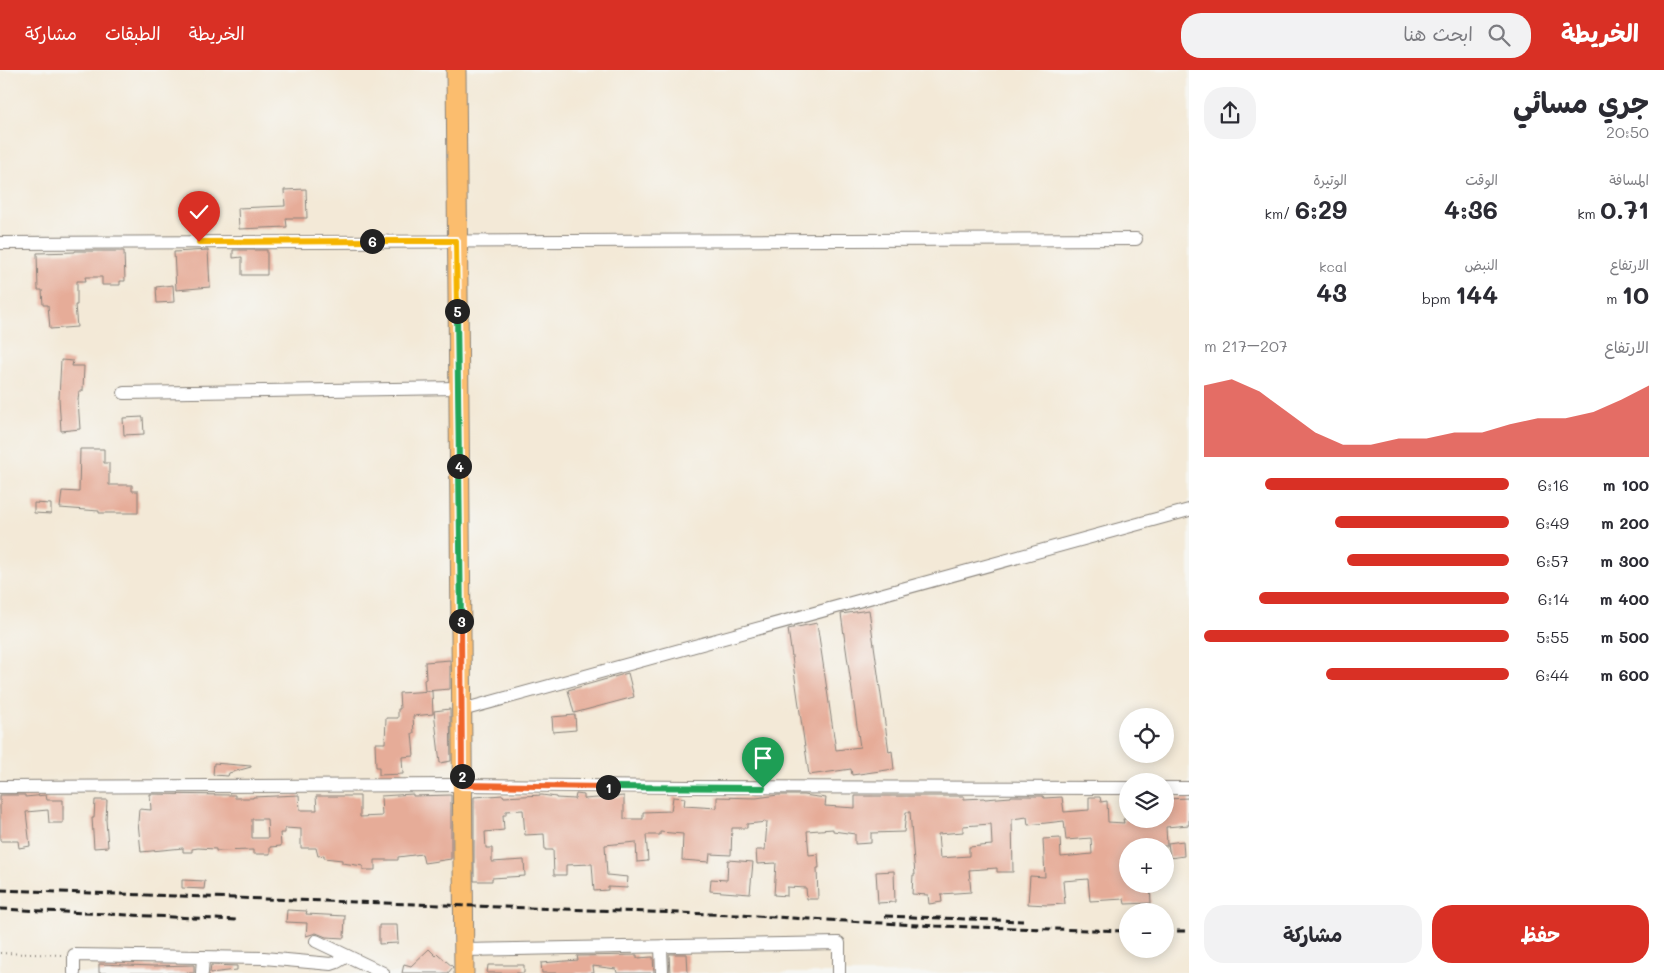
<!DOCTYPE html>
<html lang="ar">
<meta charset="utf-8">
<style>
:root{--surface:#fff;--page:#f2f2f3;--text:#2b2b33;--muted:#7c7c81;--accent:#d93025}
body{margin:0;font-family:Mali,"Playpen Sans Arabic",sans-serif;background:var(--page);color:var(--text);direction:rtl;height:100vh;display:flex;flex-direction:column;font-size:19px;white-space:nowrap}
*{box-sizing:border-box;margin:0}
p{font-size:16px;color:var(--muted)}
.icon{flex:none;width:28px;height:28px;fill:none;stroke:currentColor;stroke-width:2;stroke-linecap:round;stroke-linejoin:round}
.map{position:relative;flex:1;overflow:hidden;direction:ltr}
.side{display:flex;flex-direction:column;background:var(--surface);width:475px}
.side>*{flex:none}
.tools{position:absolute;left:1119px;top:638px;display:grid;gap:10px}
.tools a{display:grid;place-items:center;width:55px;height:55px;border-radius:50%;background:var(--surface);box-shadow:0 2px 12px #0003;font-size:25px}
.pin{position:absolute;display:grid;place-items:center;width:42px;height:42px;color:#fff;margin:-51px -21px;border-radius:50% 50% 50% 0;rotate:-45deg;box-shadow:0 0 5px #0007}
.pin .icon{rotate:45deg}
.km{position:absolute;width:25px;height:25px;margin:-12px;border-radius:50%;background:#222;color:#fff;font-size:14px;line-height:25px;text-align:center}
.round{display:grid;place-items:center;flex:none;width:52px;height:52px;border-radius:20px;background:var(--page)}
.overview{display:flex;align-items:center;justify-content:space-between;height:85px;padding:0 15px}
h1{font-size:28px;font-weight:700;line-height:38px}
.stats{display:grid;grid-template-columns:repeat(3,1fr);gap:8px;height:85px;padding:5px 15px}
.stats div{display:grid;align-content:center}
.stats b{font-size:25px;font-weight:700}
.stats small{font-size:14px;font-weight:400}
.stats p{font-size:14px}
.chart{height:140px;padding:10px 15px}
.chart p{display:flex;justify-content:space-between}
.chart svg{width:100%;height:90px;margin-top:5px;fill:var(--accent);opacity:.7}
.primary-button{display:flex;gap:10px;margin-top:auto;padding:10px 15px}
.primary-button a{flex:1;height:58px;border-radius:20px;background:var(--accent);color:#fff;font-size:20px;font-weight:700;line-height:58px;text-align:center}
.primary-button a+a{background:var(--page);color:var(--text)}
ul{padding:0 15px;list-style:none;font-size:16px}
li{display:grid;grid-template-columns:80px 60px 1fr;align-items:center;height:38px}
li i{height:12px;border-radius:6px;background:var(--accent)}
header{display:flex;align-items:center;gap:30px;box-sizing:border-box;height:70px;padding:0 25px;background:var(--accent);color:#fff}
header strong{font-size:24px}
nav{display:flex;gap:28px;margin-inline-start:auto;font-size:18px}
.search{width:350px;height:45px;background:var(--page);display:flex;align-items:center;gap:12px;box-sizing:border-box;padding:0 18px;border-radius:20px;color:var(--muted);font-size:19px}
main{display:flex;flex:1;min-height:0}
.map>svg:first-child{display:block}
.building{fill:#e6ac98;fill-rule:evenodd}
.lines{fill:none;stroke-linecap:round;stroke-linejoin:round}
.street-casing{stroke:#88827a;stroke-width:14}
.primary-casing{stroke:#88827a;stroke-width:21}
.path{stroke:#88827a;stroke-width:2;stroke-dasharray:1 4;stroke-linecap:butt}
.street{stroke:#fff;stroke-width:12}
.primary{stroke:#fbbd6e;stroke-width:19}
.rail{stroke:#1c1c1c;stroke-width:3;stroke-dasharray:8 4;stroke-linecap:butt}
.split-1-casing{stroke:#fff;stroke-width:10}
.split-2-casing{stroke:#fff;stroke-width:10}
.split-3-casing{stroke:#fff;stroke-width:10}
.split-4-casing{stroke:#fff;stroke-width:10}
.split-5-casing{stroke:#fff;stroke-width:10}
.split-6-casing{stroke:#fff;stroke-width:10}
.split-7-casing{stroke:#fff;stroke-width:10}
.split-1{stroke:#22a559;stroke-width:6}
.split-2{stroke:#f0652b;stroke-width:6}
.split-3{stroke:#f0652b;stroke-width:6}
.split-4{stroke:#22a559;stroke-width:6}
.split-5{stroke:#22a559;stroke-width:6}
.split-6{stroke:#f5b400;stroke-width:6}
.split-7{stroke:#f5b400;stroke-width:6}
</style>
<header>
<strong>الخريطة</strong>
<div class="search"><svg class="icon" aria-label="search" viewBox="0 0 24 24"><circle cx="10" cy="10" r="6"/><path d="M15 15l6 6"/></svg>ابحث هنا</div>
<nav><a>الخريطة</a><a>الطبقات</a><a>مشاركة</a></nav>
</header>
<main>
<section class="side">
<div class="overview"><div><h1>جري مسائي</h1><p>20:50</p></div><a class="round"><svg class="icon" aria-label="share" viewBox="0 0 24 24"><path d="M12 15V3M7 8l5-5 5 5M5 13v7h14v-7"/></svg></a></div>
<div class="stats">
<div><p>المسافة</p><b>0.71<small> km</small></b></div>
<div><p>الوقت</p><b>4:36</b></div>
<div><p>الوتيرة</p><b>6:29<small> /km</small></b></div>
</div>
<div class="stats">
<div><p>الارتفاع</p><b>10<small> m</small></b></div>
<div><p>النبض</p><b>144<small> bpm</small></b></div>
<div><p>kcal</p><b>43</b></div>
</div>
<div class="chart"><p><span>الارتفاع</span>207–217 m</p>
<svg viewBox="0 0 160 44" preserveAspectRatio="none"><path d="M0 44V9L10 6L20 12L30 22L40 32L50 38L60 38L70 35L80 35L90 32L100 32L110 28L120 25L130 25L140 22L150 16L160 9V44z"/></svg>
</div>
<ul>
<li><b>100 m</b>6:16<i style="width:80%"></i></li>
<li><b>200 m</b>6:49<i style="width:57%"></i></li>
<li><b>300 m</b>6:57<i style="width:53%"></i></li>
<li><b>400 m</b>6:14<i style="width:82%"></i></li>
<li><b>500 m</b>5:55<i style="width:100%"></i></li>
<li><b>600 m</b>6:44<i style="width:60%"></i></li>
</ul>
<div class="primary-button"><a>حفظ</a><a>مشاركة</a></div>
</section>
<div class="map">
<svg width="1189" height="903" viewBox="0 0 1189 903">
<rect width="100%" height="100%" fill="#f6f6f2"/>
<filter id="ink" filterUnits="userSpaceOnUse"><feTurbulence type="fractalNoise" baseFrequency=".02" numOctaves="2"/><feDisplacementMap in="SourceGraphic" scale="10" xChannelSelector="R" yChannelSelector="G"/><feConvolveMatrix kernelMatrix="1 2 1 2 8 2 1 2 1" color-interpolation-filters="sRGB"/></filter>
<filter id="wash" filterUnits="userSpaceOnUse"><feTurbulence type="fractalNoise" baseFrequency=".0096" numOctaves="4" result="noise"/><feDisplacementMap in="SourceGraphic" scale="20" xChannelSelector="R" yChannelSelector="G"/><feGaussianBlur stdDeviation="1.12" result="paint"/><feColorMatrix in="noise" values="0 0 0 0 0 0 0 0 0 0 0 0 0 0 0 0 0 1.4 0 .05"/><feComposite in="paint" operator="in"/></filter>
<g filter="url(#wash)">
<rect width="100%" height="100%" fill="#f3e9d7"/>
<g id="blocks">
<!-- building -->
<g class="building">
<polygon points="306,119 307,148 286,148 287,157 239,159 238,138 285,136 284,120"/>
<polygon points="208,180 210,217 176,220 174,182"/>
<polygon points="233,180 267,180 267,205 242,205 242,187 233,188"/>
<polygon points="75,181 124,181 125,211 120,211 120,215 102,215 102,207 85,207 86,211 77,211 77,235 75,235 77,257 50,259 48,235 43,235 42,220 38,220 37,183 75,182"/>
<polygon points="173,215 174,232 157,233 156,217"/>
<polygon points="61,290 73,291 72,296 84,296 83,321 79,321 78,330 80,359 61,361 59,328"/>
<polygon points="143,347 144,364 124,365 123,348"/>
<polygon points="80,379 104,379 104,393 109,393 109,415 132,415 132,421 138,421 138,443 99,443 99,441 60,438 62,421 79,422"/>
<polygon points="34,433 51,434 51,444 34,443"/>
<polygon points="869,540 889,682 892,681 894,699 852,705 851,699 809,705 788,559 817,553 836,680 860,677 841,544"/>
<polygon points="450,590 450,619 425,621 424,610 426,609 425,592"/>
<polygon points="628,603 634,627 574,643 568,620"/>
<polygon points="432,621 433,644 413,646 414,663 412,663 414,686 402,687 403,704 379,705 379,697 376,697 375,673 385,673 386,648 398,648 398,639 400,639 399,623"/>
<polygon points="450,639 451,691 440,693 434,641"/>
<polygon points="575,645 576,660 553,662 552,647"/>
<polygon points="214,693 251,696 251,697 229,703 228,706 213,705"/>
<path d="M 150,724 L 235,725 L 235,728 L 253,728 L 253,727 L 299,725 L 300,740 L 317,740 L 316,726 L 360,726 L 360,747 L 382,746 L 381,726 L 413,724 L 413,726 L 451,725 L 451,789 L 424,793 L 422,784 L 398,787 L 398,790 L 375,790 L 375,800 L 363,800 L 363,796 L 342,793 L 342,790 L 324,788 L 324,785 L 318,786 L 316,778 L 301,778 L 301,759 L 285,758 L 285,763 L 280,763 L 281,776 L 270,777 L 270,784 L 253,784 L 253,780 L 216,781 L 216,779 L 198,778 L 192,779 L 192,782 L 183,782 L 183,778 L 141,782 L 138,752 L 139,739 L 151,740 ZM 252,749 L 267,749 L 268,768 L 252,768 Z"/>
<path d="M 576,724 L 584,725 L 584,729 L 624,726 L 624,749 L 643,749 L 643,742 L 671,741 L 673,727 L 685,728 L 684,736 L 717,738 L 717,727 L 756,728 L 778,725 L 803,725 L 826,728 L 825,736 L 855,738 L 855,726 L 964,726 L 964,729 L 984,728 L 985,729 L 1011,727 L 1011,726 L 1043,726 L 1044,728 L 1062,727 L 1064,742 L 1089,740 L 1089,727 L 1100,727 L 1101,732 L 1107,731 L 1108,752 L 1124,753 L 1123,749 L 1165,749 L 1165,729 L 1189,728 L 1189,755 L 1166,757 L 1167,776 L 1128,776 L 1128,814 L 1150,814 L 1151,833 L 1125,834 L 1124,829 L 1090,831 L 1088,809 L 1063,811 L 1065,834 L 1048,835 L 1028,834 L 1030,806 L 1045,807 L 1043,769 L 1060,768 L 1061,787 L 1092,784 L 1091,768 L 1066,770 L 1064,751 L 1028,755 L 1027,747 L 1012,749 L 1013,802 L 997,802 L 997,798 L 969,800 L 971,822 L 941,824 L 942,832 L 929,834 L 928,825 L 912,824 L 913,805 L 915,805 L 910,742 L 906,742 L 904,762 L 871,763 L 871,773 L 855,774 L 855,764 L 833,761 L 833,759 L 807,761 L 809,785 L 818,784 L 819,798 L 817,798 L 818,829 L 807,829 L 806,818 L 787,817 L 787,826 L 774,825 L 776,793 L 757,794 L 756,780 L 765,780 L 767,752 L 747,754 L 747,758 L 732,758 L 731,785 L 710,784 L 709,792 L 682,790 L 683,764 L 660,762 L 660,765 L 646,765 L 648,791 L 637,792 L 636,772 L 605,775 L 607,805 L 628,807 L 627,818 L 608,817 L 608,820 L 594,821 L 592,794 L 566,795 L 566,805 L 554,805 L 553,780 L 545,780 L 544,764 L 525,765 L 523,740 L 506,741 L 506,745 L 503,745 L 504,760 L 485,762 L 486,778 L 492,778 L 492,792 L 524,790 L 525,806 L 492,808 L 492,811 L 474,811 L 474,727 L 503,725 L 504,727 L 542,725 L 556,727 L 556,728 L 575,729 ZM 991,754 L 992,775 L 969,777 L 969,786 L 940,788 L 938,764 L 963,762 L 963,756 Z"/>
<polygon points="0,725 25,725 25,727 46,725 47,730 63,730 63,753 49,753 48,740 26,742 30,776 19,778 18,771 0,771"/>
<polygon points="95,730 107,730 106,750 108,777 94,778 92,748 94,748"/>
<polygon points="1183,771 1184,786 1170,788 1168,773"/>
<polygon points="728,790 753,792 750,824 710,821 711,809 727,810"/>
<polygon points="894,801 895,832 878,833 876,802"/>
<polygon points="182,810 205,811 204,819 182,818"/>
<polygon points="287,840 307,841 306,844 345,846 344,868 326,867 316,863 306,866 307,853 286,852"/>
<polygon points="379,855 397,855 398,873 379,874"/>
<polygon points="429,879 436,886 438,884 453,897 448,903 402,903 404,894 411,896"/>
<polygon points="669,884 687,884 688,903 670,903"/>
<polygon points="637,885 637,888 653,887 654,903 617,903 616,899 593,896 594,903 542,903 541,893 578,890 577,886"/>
<polygon points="99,894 154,896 194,895 194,903 99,903"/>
<polygon points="211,895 237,896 237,900 210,903"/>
<polygon points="488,895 524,895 524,903 487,903"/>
</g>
</g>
</g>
<g filter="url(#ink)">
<use href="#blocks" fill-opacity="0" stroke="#88827a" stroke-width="1"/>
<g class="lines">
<defs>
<g id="street">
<polyline points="0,173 1136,169"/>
<polyline points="124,323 458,318"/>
<polyline points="462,640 1189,440"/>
<polyline points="0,717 462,715 690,717 1128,718"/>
<polyline points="1165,718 1189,718"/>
<polyline points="316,871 383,903"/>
<polyline points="661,877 662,903"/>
<polyline points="464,880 839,873 839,903"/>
<polyline points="74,903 74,885 264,888 331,894 337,892 347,886"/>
<polyline points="202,903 203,887"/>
</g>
<polyline id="primary" points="456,0 464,903"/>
</defs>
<!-- street casing -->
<use href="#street" class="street-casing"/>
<!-- primary casing -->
<use href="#primary" class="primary-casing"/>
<!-- path -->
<polyline class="path" points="0,883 63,885"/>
<!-- street -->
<use href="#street" class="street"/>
<!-- primary -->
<use href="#primary" class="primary"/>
<!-- rail -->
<g class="rail">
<polyline points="0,820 738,845 936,856 1128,861"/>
<polyline points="0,839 237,850"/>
<polyline points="885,846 1023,851"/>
<polyline points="1165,861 1189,861"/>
</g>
</g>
</g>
<g class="lines" filter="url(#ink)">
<defs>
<polyline id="split-1" points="608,717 763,718"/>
<polyline id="split-2" points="462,706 462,715 608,717"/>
<polyline id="split-3" points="461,551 462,706"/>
<polyline id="split-4" points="459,396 461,551"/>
<polyline id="split-5" points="457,241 459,396"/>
<polyline id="split-6" points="372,171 456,171 457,241"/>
<polyline id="split-7" points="199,172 372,171"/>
</defs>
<!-- split-1 casing -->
<use href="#split-1" class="split-1-casing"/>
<!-- split-2 casing -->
<use href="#split-2" class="split-2-casing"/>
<!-- split-3 casing -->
<use href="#split-3" class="split-3-casing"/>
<!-- split-4 casing -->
<use href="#split-4" class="split-4-casing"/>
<!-- split-5 casing -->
<use href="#split-5" class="split-5-casing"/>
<!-- split-6 casing -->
<use href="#split-6" class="split-6-casing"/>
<!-- split-7 casing -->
<use href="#split-7" class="split-7-casing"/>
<!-- split-1 -->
<use href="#split-1" class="split-1"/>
<!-- split-2 -->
<use href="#split-2" class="split-2"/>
<!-- split-3 -->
<use href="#split-3" class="split-3"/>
<!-- split-4 -->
<use href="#split-4" class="split-4"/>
<!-- split-5 -->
<use href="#split-5" class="split-5"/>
<!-- split-6 -->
<use href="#split-6" class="split-6"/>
<!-- split-7 -->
<use href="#split-7" class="split-7"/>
</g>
</svg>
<div class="tools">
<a><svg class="icon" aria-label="locate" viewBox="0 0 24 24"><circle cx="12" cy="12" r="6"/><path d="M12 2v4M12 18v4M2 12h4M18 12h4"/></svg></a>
<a><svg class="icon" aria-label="layers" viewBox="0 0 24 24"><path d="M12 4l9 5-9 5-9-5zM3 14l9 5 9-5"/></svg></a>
<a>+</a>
<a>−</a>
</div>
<div class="pin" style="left:763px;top:718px;background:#1e9e55"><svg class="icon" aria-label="arrive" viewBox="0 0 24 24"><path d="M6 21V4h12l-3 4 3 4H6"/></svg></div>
<div class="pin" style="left:199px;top:172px;background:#d93025"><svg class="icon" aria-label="check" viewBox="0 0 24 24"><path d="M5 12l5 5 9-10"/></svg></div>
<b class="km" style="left:608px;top:717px">1</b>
<b class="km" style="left:462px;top:706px">2</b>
<b class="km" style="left:461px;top:551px">3</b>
<b class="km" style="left:459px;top:396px">4</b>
<b class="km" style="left:457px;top:241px">5</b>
<b class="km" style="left:372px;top:171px">6</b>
</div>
</main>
